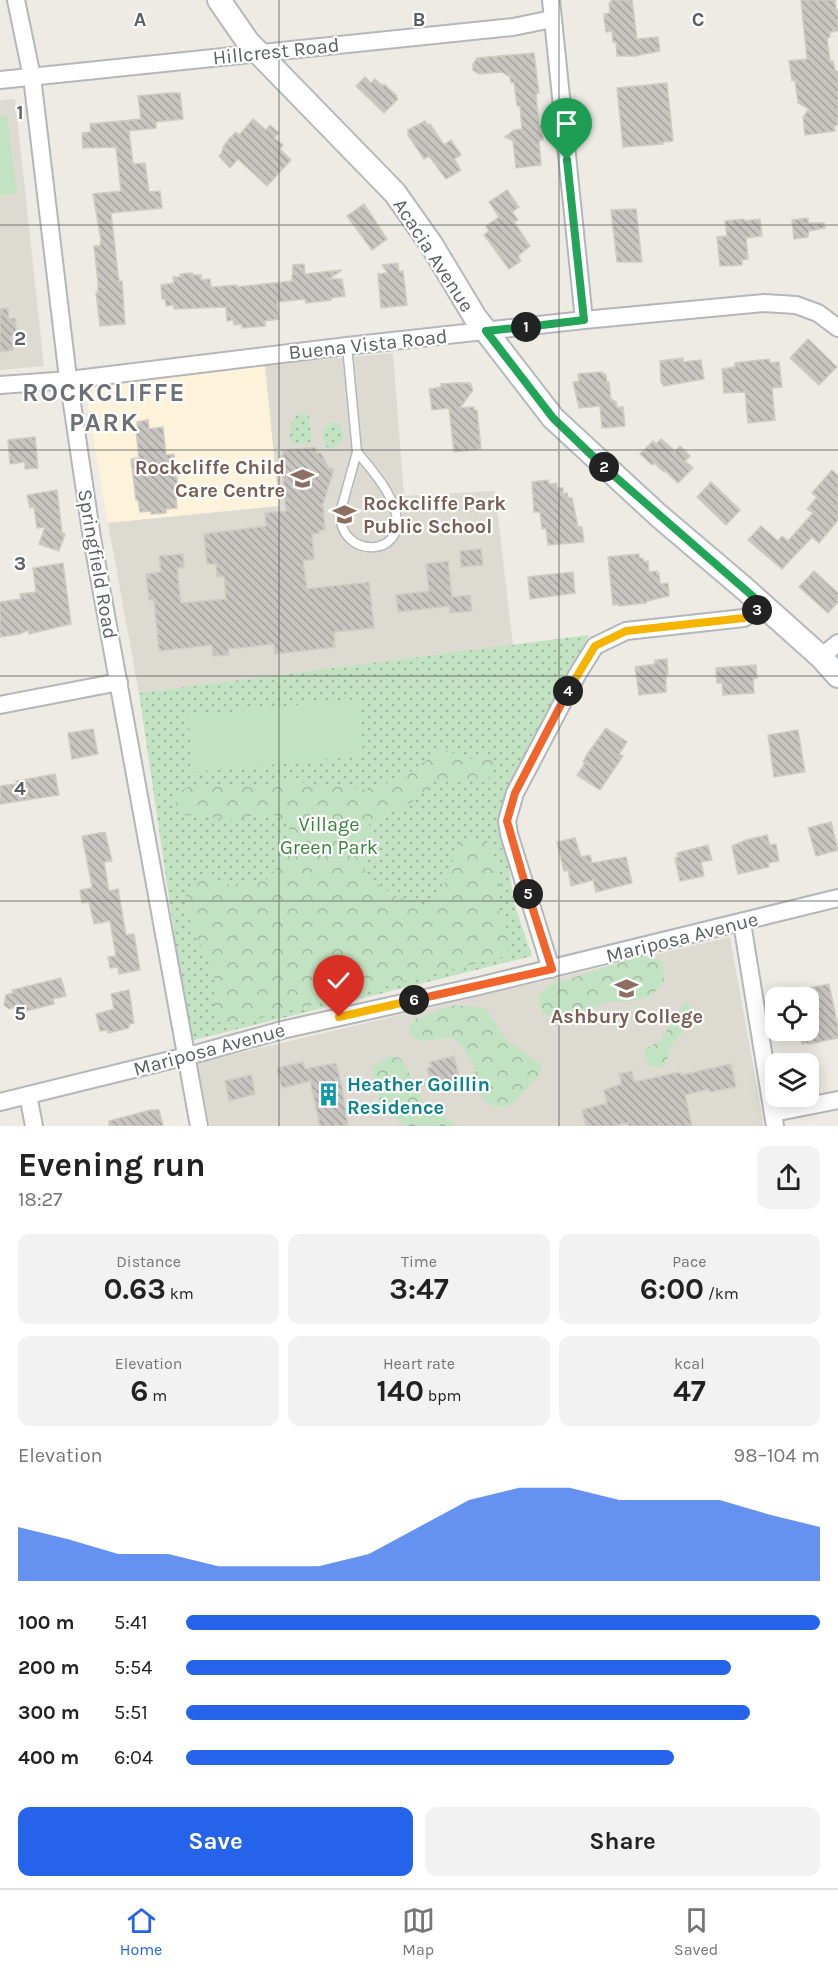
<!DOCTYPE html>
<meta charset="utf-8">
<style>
:root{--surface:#fff;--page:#f2f2f2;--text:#222;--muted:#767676;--line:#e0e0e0;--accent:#2563eb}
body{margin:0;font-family:Karla,sans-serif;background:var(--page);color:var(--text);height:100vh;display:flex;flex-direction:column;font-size:22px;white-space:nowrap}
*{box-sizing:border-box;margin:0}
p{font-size:20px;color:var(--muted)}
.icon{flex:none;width:33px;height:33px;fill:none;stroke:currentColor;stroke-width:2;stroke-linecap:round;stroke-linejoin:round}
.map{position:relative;height:1126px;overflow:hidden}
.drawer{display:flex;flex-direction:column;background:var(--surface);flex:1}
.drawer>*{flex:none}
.tools{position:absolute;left:765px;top:987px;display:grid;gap:12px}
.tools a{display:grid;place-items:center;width:54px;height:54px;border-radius:12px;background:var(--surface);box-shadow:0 3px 15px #0003;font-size:30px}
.pin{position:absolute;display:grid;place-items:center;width:51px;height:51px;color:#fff;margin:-62px -26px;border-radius:50% 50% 50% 0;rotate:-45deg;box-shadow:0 0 6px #0007}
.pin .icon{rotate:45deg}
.km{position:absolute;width:30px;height:30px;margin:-15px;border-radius:50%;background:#222;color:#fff;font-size:16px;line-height:30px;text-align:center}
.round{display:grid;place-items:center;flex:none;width:63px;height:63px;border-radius:12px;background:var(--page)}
.headline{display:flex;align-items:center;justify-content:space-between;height:102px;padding:0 18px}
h1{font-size:33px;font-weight:700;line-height:45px}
.metrics{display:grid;grid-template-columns:repeat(3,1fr);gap:9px;height:102px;padding:6px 18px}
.metrics div{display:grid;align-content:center;border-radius:12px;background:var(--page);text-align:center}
.metrics b{font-size:30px;font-weight:700}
.metrics small{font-size:16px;font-weight:400}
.metrics p{font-size:16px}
.chart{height:168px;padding:12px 18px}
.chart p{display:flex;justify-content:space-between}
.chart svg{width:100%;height:108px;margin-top:6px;fill:var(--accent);opacity:.7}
.primary-button{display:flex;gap:12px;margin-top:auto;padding:12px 18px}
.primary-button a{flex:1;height:69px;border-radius:12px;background:var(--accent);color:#fff;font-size:24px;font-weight:700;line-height:69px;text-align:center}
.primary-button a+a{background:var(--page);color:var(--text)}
ul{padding:0 18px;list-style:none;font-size:20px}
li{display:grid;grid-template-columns:96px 72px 1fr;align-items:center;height:45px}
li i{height:15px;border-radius:8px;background:var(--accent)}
.tabs{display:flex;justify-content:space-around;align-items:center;height:84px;border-top:2px solid var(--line);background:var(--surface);font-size:16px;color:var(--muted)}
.tabs a{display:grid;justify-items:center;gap:3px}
.tabs .on{color:var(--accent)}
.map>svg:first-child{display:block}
.commercial{fill:#fcf3da}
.education{fill:#dddad2}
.green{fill:url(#green-dots)}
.forest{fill:url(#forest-crowns)}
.pitch{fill:#c2e3c1}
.building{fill:url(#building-back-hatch);stroke:#d1ccc2;stroke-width:1.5}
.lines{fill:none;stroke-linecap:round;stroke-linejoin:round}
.lane-casing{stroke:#b4b6ba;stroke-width:11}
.street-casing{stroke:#b4b6ba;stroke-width:20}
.secondary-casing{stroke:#b5b8bd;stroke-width:26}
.lane{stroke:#fff;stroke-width:8}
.street{stroke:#fff;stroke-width:16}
.secondary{stroke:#fff;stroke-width:22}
.split-1-casing{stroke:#fff;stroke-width:12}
.split-2-casing{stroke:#fff;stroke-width:12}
.split-3-casing{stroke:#fff;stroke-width:12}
.split-4-casing{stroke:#fff;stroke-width:12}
.split-5-casing{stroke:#fff;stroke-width:12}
.split-6-casing{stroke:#fff;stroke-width:12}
.split-7-casing{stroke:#fff;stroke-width:12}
.split-1{stroke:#22a559;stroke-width:8}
.split-2{stroke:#22a559;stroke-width:8}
.split-3{stroke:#22a559;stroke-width:8}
.split-4{stroke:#f5b400;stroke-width:8}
.split-5{stroke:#f0652b;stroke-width:8}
.split-6{stroke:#f0652b;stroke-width:8}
.split-7{stroke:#f5b400;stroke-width:8}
.grid{fill:none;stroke:#5b5f63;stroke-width:1.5;stroke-opacity:0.55}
.labels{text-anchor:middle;stroke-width:4.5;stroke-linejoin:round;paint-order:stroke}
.street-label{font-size:20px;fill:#5b5f63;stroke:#fff}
.education-label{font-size:20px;font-weight:bold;fill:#785e54;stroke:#fff;text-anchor:end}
.park-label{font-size:20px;fill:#3a833c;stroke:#fff}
.culture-label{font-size:20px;font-weight:bold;fill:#0d838f;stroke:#fff;text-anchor:start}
.district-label{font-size:26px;font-weight:bold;letter-spacing:1.5px;fill:#6c7175;stroke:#fff}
.grid-label{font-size:20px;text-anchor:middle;font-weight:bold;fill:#5b5f63;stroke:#fff;stroke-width:4.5;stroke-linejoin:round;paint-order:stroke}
</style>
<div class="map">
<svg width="838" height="1126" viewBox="0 0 838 1126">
<defs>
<pattern id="green-dots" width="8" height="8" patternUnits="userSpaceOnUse" patternTransform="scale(1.5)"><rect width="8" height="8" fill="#c2e3c1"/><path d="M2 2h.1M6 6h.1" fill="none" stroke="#a1bba0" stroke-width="1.8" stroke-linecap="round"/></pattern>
<pattern id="forest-crowns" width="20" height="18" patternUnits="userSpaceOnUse" patternTransform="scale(1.5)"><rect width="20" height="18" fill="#c2e3c1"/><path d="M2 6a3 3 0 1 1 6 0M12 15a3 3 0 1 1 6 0" fill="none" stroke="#a1bba0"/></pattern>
<pattern id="building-back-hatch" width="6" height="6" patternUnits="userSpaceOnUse" patternTransform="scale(1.5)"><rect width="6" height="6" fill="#c8c5c0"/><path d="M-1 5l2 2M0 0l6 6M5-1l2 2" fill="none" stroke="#a5a3a0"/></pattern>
</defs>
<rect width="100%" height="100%" fill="#edebe3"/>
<!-- commercial -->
<polygon class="commercial" points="265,365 279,506 108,523 87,401 97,384"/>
<!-- education -->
<g class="education">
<polygon points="15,99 44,366 0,370 0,100"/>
<polygon points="393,353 404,496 495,491 513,646 139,693 108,523 279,506 265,365"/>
<polygon points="730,937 764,1126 210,1126 197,1063"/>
</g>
<!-- green -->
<g class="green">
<path d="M 300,414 L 309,415 L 312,442 L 291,444 C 290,432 288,420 300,414 Z"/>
<polygon points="333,423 340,424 343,437 341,443 331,448 326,447 322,434 324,428"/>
<polygon points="589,635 539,726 502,819 514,903 532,956 190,1041 139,693"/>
</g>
<!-- forest -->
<g class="forest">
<path d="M 442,749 L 471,759 L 482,756 L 494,758 L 492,777 L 455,781 L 437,779 L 412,802 L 369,823 C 369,830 370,837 369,843 C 367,849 362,853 362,860 C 366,886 408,905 431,905 L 442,892 L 459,844 L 469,838 L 487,841 L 499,868 L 499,911 L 512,944 L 505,956 L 237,1024 L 223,1023 C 208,1006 218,995 214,976 C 209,953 169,901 195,882 C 197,881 199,878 202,877 C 213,874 223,885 233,885 C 244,885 255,882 265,881 L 289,855 L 293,839 L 287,823 L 273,814 L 255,815 L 236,820 L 183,815 L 177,809 L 175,798 L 179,792 L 192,785 L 262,785 L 287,781 L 370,790 L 405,776 Z"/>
<polygon points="643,955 662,961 664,981 652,995 633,1001 605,1002 571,1021 561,1022 544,1013 539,1006 539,996 548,986"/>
<path d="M 685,1002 L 688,1003 C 697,1027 682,1028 672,1045 C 669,1050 668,1057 666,1064 L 659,1067 L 649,1066 L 644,1055 L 645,1049 L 660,1041 Z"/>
<polygon points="455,1005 485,1008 507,1040 541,1065 540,1074 513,1104 503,1107 494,1106 486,1102 479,1094 474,1066 459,1042 450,1038 421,1041 413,1038 409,1030 415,1019"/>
<polygon points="390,1056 400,1058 416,1084 423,1103 458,1126 404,1126 381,1104 371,1068"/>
</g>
<!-- pitch -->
<g class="pitch">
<polygon points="7,116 17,193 0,195 0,117"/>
<polygon points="358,699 363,756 193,772 188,716"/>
</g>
<!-- building -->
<g class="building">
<polygon points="611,0 632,0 637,39 658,37 660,51 635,56 617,56 616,42 613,42 612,31 606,32 604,18 604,14 610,13 609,3 611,3"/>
<polygon points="801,0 835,0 836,10 838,10 838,31 830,32 830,37 827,38 830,61 833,61 835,70 838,72 838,125 834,126 835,131 805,135 803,117 809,109 798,103 795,80 792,81 789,61 807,59"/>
<polygon points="534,53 539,93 536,94 539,125 542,125 543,140 539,141 541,165 516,168 513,141 505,137 514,130 522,129 520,106 517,106 514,82 511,83 510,77 502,72 479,74 473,70 473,64 477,58"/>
<polygon points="365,77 371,83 375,79 383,86 384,84 397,96 396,97 398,99 384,113 356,86"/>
<polygon points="667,83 673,141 663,142 663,144 623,147 617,88"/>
<polygon points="168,93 180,93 183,119 156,122 156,128 129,131 133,164 145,163 149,192 160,191 162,208 111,213 119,282 122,281 125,324 100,326 96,292 98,292 98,283 94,246 100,246 101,240 93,194 121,191 116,147 83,148 82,133 91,132 90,124 141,119 138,96"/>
<polygon points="253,119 266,130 270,125 279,133 274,138 283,145 280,149 291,160 267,186 238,159 230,168 219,156 222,153 223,147 229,139 236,132 239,135"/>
<polygon points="425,121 428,125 430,124 444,145 451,140 461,155 454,159 461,170 446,179 429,156 424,159 408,135 408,130"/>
<polygon points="507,190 519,207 512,212 518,220 514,222 530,246 518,256 521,261 509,269 484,235 489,231 486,226 499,217 489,202"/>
<polygon points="364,204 387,239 372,250 347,216"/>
<polygon points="636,209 642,262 617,262 611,210"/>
<polygon points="808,218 808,223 824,223 825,228 809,231 808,237 794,239 792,220"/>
<polygon points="744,219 744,221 760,219 762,236 746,238 748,259 742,260 742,265 720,266 717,237 727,236 725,221"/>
<polygon points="398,263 399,272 403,271 407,305 381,308 378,274 388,273 382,265"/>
<polygon points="304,264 305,274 342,270 329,279 342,279 345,296 331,298 331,300 306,303 305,299 277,302 279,319 265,321 265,326 242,328 242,324 234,325 233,320 227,321 226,307 174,309 174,305 166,306 165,299 162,299 161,285 174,283 173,277 181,277 180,274 192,273 193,275 201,275 201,280 210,279 211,287 237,285 237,287 292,281 293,265"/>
<polygon points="8,308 9,319 15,318 17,335 11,336 13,350 0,352 0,309"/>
<polygon points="808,339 837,367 819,385 790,358"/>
<polygon points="683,358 683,362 701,360 704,379 664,386 661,382 660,361"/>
<polygon points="769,359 770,363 779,362 782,387 772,388 775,420 748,423 745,392 724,393 722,369 735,367 735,363"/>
<polygon points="601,372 606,375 607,383 609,382 611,399 616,402 617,407 623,407 625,426 602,428 600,406 579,408 573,382 579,381 578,374"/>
<polygon points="455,383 470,383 473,390 460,408 474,407 474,410 477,410 481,449 454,452 449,408 432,410 429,389 441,387 441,384"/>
<polygon points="148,420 149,429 163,427 166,455 174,454 179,496 176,497 177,508 166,509 166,513 151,514 151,511 140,512 138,500 136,500 131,459 139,458 136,430 138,430 137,422"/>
<polygon points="35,437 38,468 25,469 25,462 10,464 8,440"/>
<polygon points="661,439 675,451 680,446 690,456 685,461 693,468 678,483 665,471 664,472 654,463 652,465 640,454 653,441 656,444"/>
<polygon points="316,447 316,453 321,453 328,467 334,469 323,504 325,530 319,530 320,533 312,534 314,559 303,561 307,589 369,582 374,628 334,632 335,647 275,654 274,644 228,649 229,655 213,656 212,645 159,651 154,600 149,600 146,574 161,572 159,556 183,554 184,567 177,568 181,603 226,599 224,576 217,577 216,564 207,564 204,534 266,526 265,513 286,511 281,456 283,456 283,450"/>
<polygon points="832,470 838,476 838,520 819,543 812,537 782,569 748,540 761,526 778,541 782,536 788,541 813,513 807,509 817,497 812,493"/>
<polygon points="548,480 549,484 556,483 557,488 563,488 563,494 567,493 568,498 572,498 578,527 582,527 584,542 548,545 546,528 542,529 540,512 534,512 532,482"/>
<polygon points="711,482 740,510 726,525 697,497"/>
<polygon points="57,490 62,533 65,534 59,551 39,544 45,527 37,528 34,507 30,508 27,495"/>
<polygon points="481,549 483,565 461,567 460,551"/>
<polygon points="639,554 639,558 643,558 644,562 648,561 649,572 657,571 657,574 659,573 660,584 668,583 669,596 647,601 646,603 618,606 618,604 613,605 608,557"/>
<polygon points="448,561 452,597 470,595 472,611 450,613 449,606 398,612 396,595 429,591 426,564"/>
<polygon points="63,563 71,624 29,634 29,630 19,634 0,637 0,602 21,599 20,594 36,592 33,568"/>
<polygon points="814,571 838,593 838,602 828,613 799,587"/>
<polygon points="573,572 575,593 530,599 528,577"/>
<polygon points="667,659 668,674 666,674 666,692 639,695 635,667 655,664 655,660"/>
<polygon points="756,665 757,678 753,679 754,693 723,695 722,683 717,683 716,668"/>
<polygon points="606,728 627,742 619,754 623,756 600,790 577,775 585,763 583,762 588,753"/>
<polygon points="93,729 98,754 72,759 68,733"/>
<polygon points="798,730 805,772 774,777 768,735"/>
<polygon points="55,774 59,795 0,804 0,786 17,784 16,781"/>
<polygon points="831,822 838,850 816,856 808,828"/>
<polygon points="105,832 112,861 104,862 109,891 118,889 126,935 134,934 140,970 119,974 118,967 110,968 108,957 116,956 110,921 94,924 89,902 82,903 80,890 91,888 92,886 82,836"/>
<polygon points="767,835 770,845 776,844 779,861 768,863 769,867 738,874 732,846 746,840"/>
<polygon points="575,838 581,857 590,855 592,863 626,857 632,883 596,892 593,880 571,886 568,870 564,871 557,842"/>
<polygon points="708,845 712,860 701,862 704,876 680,881 675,858 678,857 677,853"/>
<polygon points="61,978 66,996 53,999 54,1004 18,1013 16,1007 9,1009 4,1005 6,995 13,993 12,990"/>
<polygon points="829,984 838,1027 838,1038 808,1044 808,1043 802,1044 800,1030 808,1030 808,988"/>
<polygon points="129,990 134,1023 129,1024 129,1028 108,1033 108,1030 100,1031 96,1014 114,1009 111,994"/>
<polygon points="454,1056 461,1085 440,1090 438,1081 430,1083 427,1068 431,1067 430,1062"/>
<polygon points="303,1062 305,1069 336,1063 342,1087 348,1126 320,1126 310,1081 282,1088 277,1068"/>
<polygon points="731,1064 736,1087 710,1092 709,1089 685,1095 692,1126 628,1126 628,1123 614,1126 586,1126 582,1110 607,1103 604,1090 622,1084 619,1074 632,1071 634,1082 680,1072 681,1075"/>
<polygon points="251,1075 255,1094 229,1101 225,1081"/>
<polygon points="151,1110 159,1110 163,1126 109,1126 109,1121"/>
</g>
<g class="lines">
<defs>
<path id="lane" d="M 347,346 L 357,452 L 340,513 C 340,560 406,557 396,514 C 391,491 371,469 357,452"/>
<g id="street">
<polyline points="16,0 32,77 67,370 92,538 199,1126"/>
<polyline points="551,0 584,320"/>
<polyline points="0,80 513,27 552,19"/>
<polyline points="0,385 69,380 347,346 584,320 764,303 796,305 818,313 838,328"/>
<polyline points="821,657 838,643"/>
<polyline points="0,705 119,682"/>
<polyline points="742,923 775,1126"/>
<polyline points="551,969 509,834 507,821 515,793 577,675 595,646 626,631 744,618 764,606"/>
<polyline points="28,1095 34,1126"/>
<polyline points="0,1102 199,1053 282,1030 479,986 838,898"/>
<polyline points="773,1113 838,1100"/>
</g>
<polyline id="secondary" points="219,0 248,42 395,193 431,244 475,317 553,418 658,515 745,589 821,657 838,676"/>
</defs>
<!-- lane casing -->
<use href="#lane" class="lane-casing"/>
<!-- street casing -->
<use href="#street" class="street-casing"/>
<!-- secondary casing -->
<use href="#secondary" class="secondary-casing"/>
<!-- lane -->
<use href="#lane" class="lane"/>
<!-- street -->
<use href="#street" class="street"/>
<!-- secondary -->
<use href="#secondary" class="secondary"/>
</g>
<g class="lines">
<defs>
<polyline id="split-1" points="526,327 584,320 567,160"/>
<polyline id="split-2" points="526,327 486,331 553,418 604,467"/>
<polyline id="split-3" points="604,467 764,606 757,610"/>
<polyline id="split-4" points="568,691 595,646 626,631 744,618 757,610"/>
<polyline id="split-5" points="528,894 507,821 515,793 568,691"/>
<polyline id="split-6" points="414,1000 552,969 528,894"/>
<polyline id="split-7" points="339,1017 414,1000"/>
</defs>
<!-- split-1 casing -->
<use href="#split-1" class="split-1-casing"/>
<!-- split-2 casing -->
<use href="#split-2" class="split-2-casing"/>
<!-- split-3 casing -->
<use href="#split-3" class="split-3-casing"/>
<!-- split-4 casing -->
<use href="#split-4" class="split-4-casing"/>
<!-- split-5 casing -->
<use href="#split-5" class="split-5-casing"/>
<!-- split-6 casing -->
<use href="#split-6" class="split-6-casing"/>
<!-- split-7 casing -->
<use href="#split-7" class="split-7-casing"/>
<!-- split-1 -->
<use href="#split-1" class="split-1"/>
<!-- split-2 -->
<use href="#split-2" class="split-2"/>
<!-- split-3 -->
<use href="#split-3" class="split-3"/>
<!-- split-4 -->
<use href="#split-4" class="split-4"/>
<!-- split-5 -->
<use href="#split-5" class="split-5"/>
<!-- split-6 -->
<use href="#split-6" class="split-6"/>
<!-- split-7 -->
<use href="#split-7" class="split-7"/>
</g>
<!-- grid -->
<path class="grid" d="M 279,0 L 279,1126M 559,0 L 559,1126M 0,225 L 838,225M 0,450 L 838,450M 0,676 L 838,676M 0,901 L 838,901"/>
<!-- icons -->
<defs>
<symbol id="school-bare" viewBox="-9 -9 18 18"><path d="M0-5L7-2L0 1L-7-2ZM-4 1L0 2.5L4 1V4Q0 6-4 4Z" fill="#8d6e63" stroke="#fff" stroke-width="2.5" paint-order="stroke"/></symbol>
<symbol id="building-bare" viewBox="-9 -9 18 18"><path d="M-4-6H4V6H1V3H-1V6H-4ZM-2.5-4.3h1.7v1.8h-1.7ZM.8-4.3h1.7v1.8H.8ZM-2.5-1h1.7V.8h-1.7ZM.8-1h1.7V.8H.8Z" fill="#0f9aa8" stroke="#fff" stroke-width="2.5" paint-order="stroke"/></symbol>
</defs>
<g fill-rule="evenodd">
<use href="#school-bare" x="286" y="462" width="33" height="33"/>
<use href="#school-bare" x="328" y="498" width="33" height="33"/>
<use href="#school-bare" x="610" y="972" width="33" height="33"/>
<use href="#building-bare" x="312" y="1078" width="33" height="33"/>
</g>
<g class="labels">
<!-- street labels -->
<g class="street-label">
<text transform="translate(276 51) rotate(-6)" y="7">Hillcrest Road</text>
<text transform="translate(434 255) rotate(57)" y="7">Acacia Avenue</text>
<text transform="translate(368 344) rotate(-6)" y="7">Buena Vista Road</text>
<text transform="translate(98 564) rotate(80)" y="7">Springfield Road</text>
<text transform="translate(682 937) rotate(-14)" y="7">Mariposa Avenue</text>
<text transform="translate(209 1049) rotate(-15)" y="7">Mariposa Avenue</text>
</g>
<!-- education labels -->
<g class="education-label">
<text x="285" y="474">Rockcliffe Child<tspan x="285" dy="23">Care Centre</tspan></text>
<text x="363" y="510" text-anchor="start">Rockcliffe Park<tspan x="363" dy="23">Public School</tspan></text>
<text x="627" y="1023" text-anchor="middle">Ashbury College</text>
</g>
<!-- park labels -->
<g class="park-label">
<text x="329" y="831">Village<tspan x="329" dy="23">Green Park</tspan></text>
</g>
<!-- culture labels -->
<g class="culture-label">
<text x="347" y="1091">Heather Goillin<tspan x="347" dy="23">Residence</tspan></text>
</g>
<!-- district labels -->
<g class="district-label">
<text x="104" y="401">ROCKCLIFFE<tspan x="104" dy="30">PARK</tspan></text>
</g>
</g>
<g class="grid-label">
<text x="140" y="26">A</text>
<text x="419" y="26">B</text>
<text x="698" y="26">C</text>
<text x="20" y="119">1</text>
<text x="20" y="345">2</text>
<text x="20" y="570">3</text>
<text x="20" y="795">4</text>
<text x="20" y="1020">5</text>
</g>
</svg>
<div class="tools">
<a><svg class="icon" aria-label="locate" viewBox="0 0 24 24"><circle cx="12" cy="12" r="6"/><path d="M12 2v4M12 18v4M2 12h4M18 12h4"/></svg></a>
<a><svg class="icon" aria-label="layers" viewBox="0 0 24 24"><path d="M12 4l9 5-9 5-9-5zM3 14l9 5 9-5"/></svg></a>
</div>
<div class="pin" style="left:567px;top:160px;background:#1e9e55"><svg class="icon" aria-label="arrive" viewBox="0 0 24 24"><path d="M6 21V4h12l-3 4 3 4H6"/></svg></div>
<div class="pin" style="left:339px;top:1017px;background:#d93025"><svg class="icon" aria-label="check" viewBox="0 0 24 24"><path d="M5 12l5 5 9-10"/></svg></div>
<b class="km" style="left:526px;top:327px">1</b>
<b class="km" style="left:604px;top:467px">2</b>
<b class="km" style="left:757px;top:610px">3</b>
<b class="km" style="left:568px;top:691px">4</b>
<b class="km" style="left:528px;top:894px">5</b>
<b class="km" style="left:414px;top:1000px">6</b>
</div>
<section class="drawer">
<div class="headline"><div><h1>Evening run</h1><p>18:27</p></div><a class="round"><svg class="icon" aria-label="share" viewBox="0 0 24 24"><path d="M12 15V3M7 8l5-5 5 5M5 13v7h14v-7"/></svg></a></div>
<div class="metrics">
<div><p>Distance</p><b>0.63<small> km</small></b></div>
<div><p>Time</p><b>3:47</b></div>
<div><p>Pace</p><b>6:00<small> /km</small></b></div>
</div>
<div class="metrics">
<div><p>Elevation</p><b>6<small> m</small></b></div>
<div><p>Heart rate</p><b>140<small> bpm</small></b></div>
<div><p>kcal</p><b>47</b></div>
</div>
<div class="chart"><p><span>Elevation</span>98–104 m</p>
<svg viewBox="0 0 160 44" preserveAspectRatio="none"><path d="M0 44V22L10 27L20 33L30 33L40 38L50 38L60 38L70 33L80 22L90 11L100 6L110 6L120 11L130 11L140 11L150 17L160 22V44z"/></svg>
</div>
<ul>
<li><b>100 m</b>5:41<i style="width:100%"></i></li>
<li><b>200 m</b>5:54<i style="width:86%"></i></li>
<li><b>300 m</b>5:51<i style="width:89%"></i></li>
<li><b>400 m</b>6:04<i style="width:77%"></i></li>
</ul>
<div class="primary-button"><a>Save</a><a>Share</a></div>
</section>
<nav class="tabs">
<a class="on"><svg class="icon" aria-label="home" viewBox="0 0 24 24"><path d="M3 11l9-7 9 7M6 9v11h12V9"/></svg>Home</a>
<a><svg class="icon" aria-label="map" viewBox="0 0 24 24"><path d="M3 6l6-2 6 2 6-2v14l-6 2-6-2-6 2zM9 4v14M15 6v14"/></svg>Map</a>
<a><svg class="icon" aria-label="saved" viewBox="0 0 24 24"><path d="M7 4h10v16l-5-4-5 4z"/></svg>Saved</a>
</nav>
